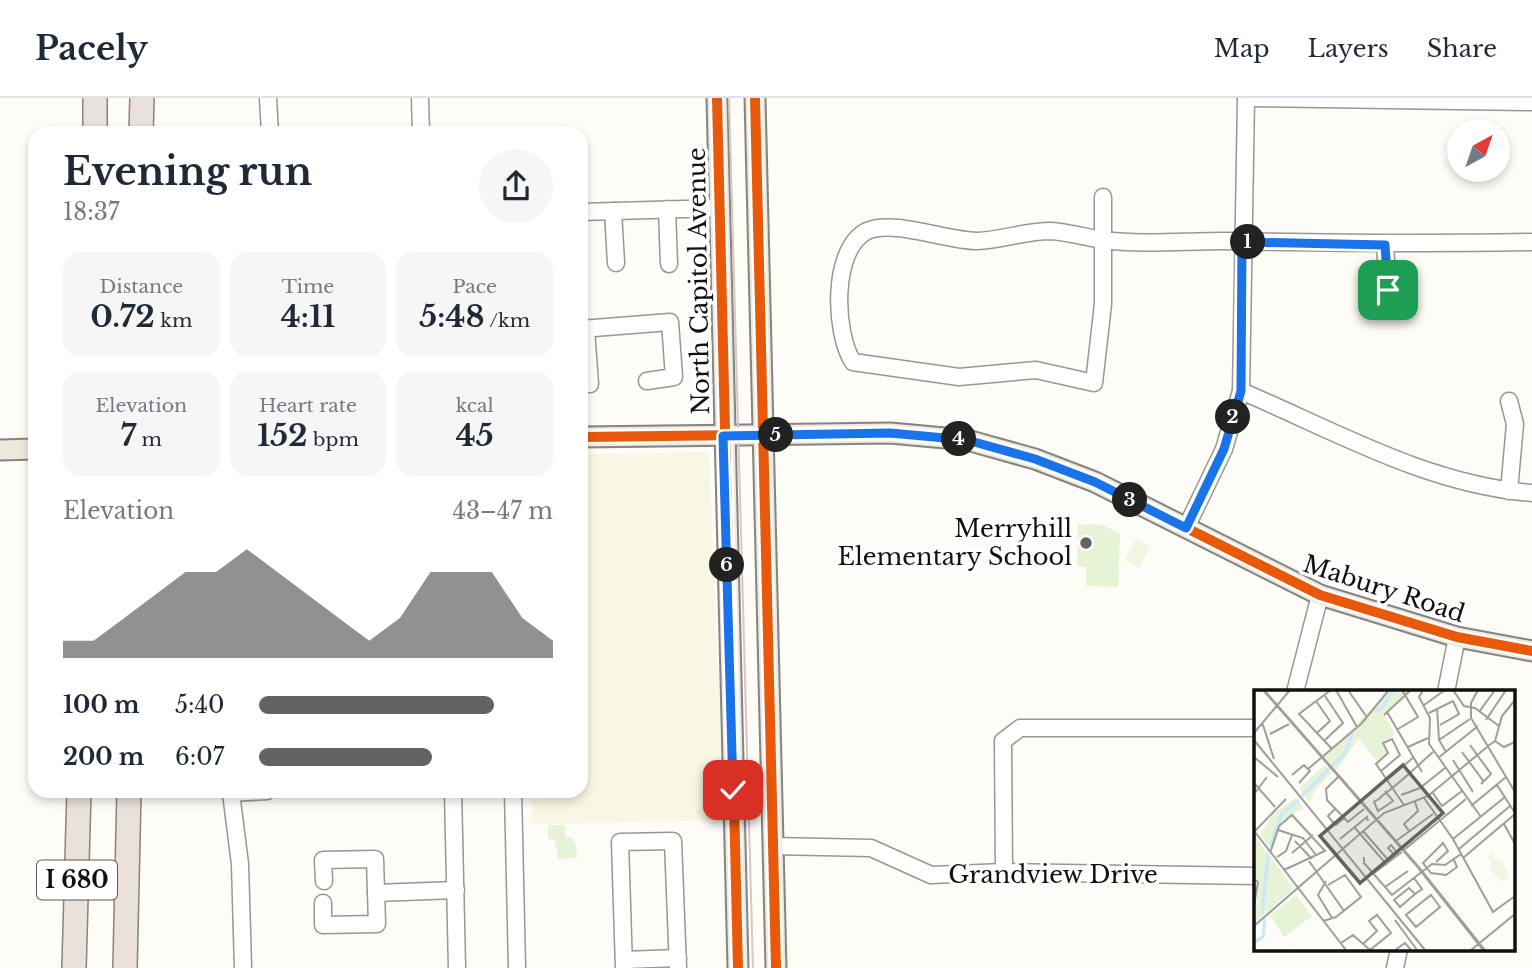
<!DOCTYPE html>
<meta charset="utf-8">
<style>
:root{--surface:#fff;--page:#f6f6f7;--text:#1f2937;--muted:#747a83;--line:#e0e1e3;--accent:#646362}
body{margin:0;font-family:"Libre Baskerville",serif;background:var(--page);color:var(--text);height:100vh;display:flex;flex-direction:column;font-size:26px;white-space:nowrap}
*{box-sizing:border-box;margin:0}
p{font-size:23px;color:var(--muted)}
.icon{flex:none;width:38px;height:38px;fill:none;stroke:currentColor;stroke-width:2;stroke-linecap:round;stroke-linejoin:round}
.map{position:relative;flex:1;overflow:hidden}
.panel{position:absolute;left:28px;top:28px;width:560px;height:672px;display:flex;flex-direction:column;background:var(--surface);border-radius:21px;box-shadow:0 4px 10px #0003}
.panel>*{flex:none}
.needle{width:46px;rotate:40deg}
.fabs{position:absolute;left:1447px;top:21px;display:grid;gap:14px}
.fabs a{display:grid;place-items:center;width:63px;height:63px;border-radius:50%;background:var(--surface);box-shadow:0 4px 10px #0003;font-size:35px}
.pin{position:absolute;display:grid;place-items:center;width:60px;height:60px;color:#fff;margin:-30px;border-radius:14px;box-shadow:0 4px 10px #0006}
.km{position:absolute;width:35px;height:35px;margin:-18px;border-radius:50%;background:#222;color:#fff;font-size:19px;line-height:35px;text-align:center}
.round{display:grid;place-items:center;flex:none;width:74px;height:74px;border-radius:37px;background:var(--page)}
.overview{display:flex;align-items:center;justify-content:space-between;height:119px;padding:0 35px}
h1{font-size:38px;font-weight:800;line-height:52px}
.figures{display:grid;grid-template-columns:repeat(3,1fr);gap:10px;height:119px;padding:7px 35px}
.figures div{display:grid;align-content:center;border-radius:18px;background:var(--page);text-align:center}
.figures b{font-size:30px;font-weight:800}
.figures small{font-size:19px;font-weight:400}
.figures p{font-size:19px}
.chart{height:196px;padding:14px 35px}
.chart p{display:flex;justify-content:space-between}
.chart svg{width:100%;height:126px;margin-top:7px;fill:var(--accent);opacity:.7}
ul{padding:0 35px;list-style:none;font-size:23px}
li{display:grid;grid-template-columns:112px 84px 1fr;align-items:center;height:52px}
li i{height:18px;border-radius:9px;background:var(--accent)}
header{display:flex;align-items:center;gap:42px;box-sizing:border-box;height:98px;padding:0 35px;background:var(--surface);border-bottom:2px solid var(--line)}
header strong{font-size:33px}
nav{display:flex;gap:38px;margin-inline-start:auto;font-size:24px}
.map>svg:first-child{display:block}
.farmland{fill:#f9f7e4}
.green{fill:#e7f3d7}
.pitch{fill:#f0f6e1}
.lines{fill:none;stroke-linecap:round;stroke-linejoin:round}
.minor-casing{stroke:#979795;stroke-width:19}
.major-casing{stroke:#858482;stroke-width:23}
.highway-casing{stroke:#858482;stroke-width:26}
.minor{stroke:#fffffe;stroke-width:16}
.major{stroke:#ede9dc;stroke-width:19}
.highway{stroke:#eae1d8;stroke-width:23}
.tram{stroke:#d9c6c7;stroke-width:2}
.cycleway-casing{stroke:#fff;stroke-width:15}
.cycleway{stroke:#e8590c;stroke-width:10}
.route-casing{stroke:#fff;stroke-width:14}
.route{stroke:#1a73e8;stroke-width:9}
.poi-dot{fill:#646362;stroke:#fff;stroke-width:2.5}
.labels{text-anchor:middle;stroke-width:7;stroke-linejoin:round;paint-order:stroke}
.shield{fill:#fff;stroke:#585858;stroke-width:2}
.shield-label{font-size:23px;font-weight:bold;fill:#111}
.street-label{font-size:24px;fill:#111;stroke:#fff}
.poi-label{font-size:24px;fill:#111;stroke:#fff;text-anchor:end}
.inset-river{fill:none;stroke:#cde8f7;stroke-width:3.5}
.inset-road{fill:none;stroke:#9f9e9b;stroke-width:2}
.view{fill:#646362;fill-opacity:0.15;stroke:#646362;stroke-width:3.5}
.inset-edge{fill:none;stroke:#111;stroke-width:3.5}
</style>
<header>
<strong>Pacely</strong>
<nav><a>Map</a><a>Layers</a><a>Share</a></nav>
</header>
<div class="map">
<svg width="1532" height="870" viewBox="0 0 1532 870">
<rect width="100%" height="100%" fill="#fdfcf7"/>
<!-- farmland -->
<polygon class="farmland" points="709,354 724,722 532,726 531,693 581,693 581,356"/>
<!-- green -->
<g class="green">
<polygon points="1078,426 1103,427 1120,436 1118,489 1086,488 1086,469 1077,468"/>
<polygon points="565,727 565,739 571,739 576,746 577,760 558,761 555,743 548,740 548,727"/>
</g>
<!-- pitch -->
<polygon class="pitch" points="1136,441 1150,449 1139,470 1125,462"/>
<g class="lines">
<defs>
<g id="minor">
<polyline points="268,0 270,35"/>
<polyline points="420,0 421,35"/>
<polyline points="1246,0 1532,4"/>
<path d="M 1103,99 L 1103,206 L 1094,285 L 1036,272 L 959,279 L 853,264 C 834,235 831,151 867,133 C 893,121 947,143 977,143 C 1002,142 1026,133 1050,133 C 1068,134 1085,139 1103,142 C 1142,147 1185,143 1224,143 C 1327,145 1429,146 1532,144"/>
<polyline points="667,111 669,166"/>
<polyline points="613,113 616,165"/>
<polyline points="581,114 719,110"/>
<polyline points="1385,147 1388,192"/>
<polyline points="581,231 670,224 674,279 647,283"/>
<polyline points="581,286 590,286 586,231"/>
<path d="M 1241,293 C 1335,333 1428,387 1532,395"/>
<polyline points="1509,303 1515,326 1509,393"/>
<polyline points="1186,430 1224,351 1241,293 1246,0"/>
<polyline points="1295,594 1320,497"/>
<polyline points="1446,594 1457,539"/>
<polyline points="453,693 457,870"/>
<polyline points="513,693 517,870"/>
<polyline points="773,748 871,750 931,777 1004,774 1256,778"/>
<polyline points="1004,774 1003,643 1020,630 1256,630"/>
<polyline points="376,795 456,792"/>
<polyline points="323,805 323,827 377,826 375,761 323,762 324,783"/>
<polyline points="624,862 678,860"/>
<polyline points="243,870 240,766 231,695 267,693"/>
<polyline points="624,870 620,744 673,743 678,870"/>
<polyline points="1395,870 1399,851"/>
</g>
<g id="major">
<polyline points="717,0 738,870"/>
<polyline points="755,0 776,870"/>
<polyline points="581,339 890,335 967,342 1035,361 1095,384 1320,497 1457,539 1532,553"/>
<polyline points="0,352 35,351"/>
</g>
<g id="highway">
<polyline points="95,35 95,0"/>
<polyline points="141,35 142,0"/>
<polyline points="74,870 79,693"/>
<polyline points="125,870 129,693"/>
</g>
</defs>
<!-- minor casing -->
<use href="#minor" class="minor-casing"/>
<!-- major casing -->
<use href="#major" class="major-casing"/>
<!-- highway casing -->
<use href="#highway" class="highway-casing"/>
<!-- minor -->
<use href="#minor" class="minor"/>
<!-- major -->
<use href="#major" class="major"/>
<!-- highway -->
<use href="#highway" class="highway"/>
<!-- tram -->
<polyline class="tram" points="729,0 753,870"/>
<defs>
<g id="cycleway">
<polyline points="717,0 738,870"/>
<polyline points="755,0 776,870"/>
<polyline points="581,339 890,335 967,342 1035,361 1095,384 1320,497 1457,539 1532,553"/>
</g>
</defs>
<!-- cycleway casing -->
<use href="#cycleway" class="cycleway-casing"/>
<!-- cycleway -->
<use href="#cycleway" class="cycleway"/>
</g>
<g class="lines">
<defs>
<polyline id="route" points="733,692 723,338 890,335 967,342 1035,361 1095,384 1186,430 1224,351 1241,293 1242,144 1385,147 1388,192"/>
</defs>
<!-- route casing -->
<use href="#route" class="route-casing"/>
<!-- route -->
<use href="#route" class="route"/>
</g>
<!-- markers -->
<circle class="poi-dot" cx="1086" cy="445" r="7"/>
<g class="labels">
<!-- shield labels -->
<rect class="shield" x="37" y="762.5" width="80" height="39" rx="5"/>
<g class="shield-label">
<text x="77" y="790">I 680</text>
</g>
<!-- street labels -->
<g class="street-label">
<text transform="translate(699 183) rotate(-91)" y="8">North Capitol Avenue</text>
<text transform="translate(1384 491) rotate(18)" y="8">Mabury Road</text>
<text x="1053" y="785">Grandview Drive</text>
</g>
<!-- poi labels -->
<g class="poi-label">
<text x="1072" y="439">Merryhill<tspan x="1072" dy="28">Elementary School</tspan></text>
</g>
</g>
<!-- overview -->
<g transform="translate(1254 592)">
<rect width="261" height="261" fill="#fdfcf7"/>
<path d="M 137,0 L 156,0 L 130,24 L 141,45 L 129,52 L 133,62 L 123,71 L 105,49 L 82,80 L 70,66 ZM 71,75 L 77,83 L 60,101 L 56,113 L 45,98 ZM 41,108 L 50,118 L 29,130 L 19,160 L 6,145 L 19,124 ZM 0,145 L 40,198 L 0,234 L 5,191 L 0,189 ZM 42,205 L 58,226 L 30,247 L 16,226 Z" fill="#e7f3d7"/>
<path d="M 240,161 L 241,170 L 247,170 L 255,185 L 249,192 L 235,179 L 239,171 L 233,166 Z" fill="#f0f6e1"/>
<path class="inset-river" d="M 121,20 L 127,19 L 140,0M 48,106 L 91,63 L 98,43M 16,156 L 28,124 L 45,110M 8,224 L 14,164M 1,252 L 9,247 L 11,229"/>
<path class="inset-road" d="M 9,0 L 161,174 L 229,260M 10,0 L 163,175 L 231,260M 77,0 L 45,24 L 78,59M 82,0 L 103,37M 94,0 L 112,26M 169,0 L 165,7 L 176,28 L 175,54 L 227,127M 199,0 L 210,16 L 221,18 L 245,36M 224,0 L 217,13 L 217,28 L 261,102M 62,11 L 76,31 L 63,43M 170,15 L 191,0M 183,18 L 185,50 L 192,62M 133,22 L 168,82M 225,22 L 241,0M 175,23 L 199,11 L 205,24 L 186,35M 130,25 L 157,0M 232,30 L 252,0M 8,32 L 20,69M 144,39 L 164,27 L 148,0M 0,43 L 36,0M 16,44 L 35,34M 0,50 L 171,260M 71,50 L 89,33 L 71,6M 185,50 L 216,29M 241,51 L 250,57 L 261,52M 216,55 L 237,84 L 227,94M 234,56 L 241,51 L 248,26 L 261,10M 154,57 L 174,48M 208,62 L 230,92M 0,67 L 24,87M 184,68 L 224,36M 199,70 L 219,102M 54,79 L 107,34 L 135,0M 127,81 L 146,65 L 138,49 L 129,53 L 134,63 L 122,74 L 150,115M 38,85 L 50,75 L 56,81 L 45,93M 85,86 L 72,99 L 73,110 L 94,132 L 110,119M 134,89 L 160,67M 0,93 L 21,117M 243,95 L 261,123M 131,101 L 132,103 L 135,106 L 139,111 L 124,121 L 120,112 L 125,109 L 129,105 L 132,103 L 148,90 L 179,62M 179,103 L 188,116 L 208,101M 0,104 L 13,87M 147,105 L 166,98 L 191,78M 170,108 L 199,149 L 239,222 L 261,206M 217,116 L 252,87M 82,118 L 74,126 L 78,131 L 82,135 L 90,128M 250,134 L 261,154M 101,138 L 133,175M 24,140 L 49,148 L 62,165M 109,141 L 136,172M 0,142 L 32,109M 1,142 L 92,260M 156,142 L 150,134 L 164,121 L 161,112M 86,149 L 113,127 L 114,131M 199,149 L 251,107M 41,151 L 58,169M 142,151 L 179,124M 205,159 L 256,116M 150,160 L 212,109M 16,163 L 25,136 L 38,125 L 71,161 L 30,180M 38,163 L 59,145M 23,167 L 32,161 L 38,145M 110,167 L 110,173 L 138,205 L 178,174 L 191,175 L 207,164M 142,167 L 134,158 L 137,155 L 145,165M 209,168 L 261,124M 55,171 L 90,221M 182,172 L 194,161 L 189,153 L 169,173 L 177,183 L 192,185 L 203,177 L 199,168M 120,183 L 148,162M 160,188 L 168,199 L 161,204 L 146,217 L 140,210 L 155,198 L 161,204M 0,189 L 4,192 L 0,216M 72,191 L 64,205 L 78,228M 131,197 L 154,181M 177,205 L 186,217 L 162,237 L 152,225 ZM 141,230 L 163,260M 69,231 L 82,227 L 107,207 L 91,185 L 74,195M 0,236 L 130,123 L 174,106 L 233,57M 87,253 L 99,245 L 116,260M 109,254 L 123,241 L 115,231 L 123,225 L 137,243 L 116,260M 141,260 L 151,253 L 157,260M 217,260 L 261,224"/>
<path class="view" d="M 149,75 L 189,123 L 106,193 L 66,146 Z"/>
<rect width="261" height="261" class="inset-edge"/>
</g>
</svg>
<div class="fabs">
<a><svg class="needle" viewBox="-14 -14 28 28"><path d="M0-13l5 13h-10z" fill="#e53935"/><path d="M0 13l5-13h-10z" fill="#747a83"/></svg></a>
</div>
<div class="pin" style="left:1388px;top:192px;background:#1e9e55"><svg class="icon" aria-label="arrive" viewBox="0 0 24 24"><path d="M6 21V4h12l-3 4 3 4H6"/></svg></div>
<div class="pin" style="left:733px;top:692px;background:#d93025"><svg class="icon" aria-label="check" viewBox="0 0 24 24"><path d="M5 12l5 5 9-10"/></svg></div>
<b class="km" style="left:1248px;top:144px">1</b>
<b class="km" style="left:1233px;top:319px">2</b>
<b class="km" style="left:1130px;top:402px">3</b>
<b class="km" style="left:959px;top:341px">4</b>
<b class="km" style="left:776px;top:337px">5</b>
<b class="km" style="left:727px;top:467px">6</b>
<section class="panel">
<div class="overview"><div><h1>Evening run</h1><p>18:37</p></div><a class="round"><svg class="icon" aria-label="share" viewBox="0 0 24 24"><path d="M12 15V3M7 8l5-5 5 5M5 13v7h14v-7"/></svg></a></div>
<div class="figures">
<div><p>Distance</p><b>0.72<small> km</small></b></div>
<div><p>Time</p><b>4:11</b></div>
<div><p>Pace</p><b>5:48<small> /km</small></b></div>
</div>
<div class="figures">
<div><p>Elevation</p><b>7<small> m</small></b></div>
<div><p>Heart rate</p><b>152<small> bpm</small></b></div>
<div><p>kcal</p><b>45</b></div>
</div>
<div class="chart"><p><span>Elevation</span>43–47 m</p>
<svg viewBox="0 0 160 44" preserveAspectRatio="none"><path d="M0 44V38L10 38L20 30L30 22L40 14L50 14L60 6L70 14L80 22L90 30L100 38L110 30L120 14L130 14L140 14L150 30L160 38V44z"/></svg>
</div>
<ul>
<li><b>100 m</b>5:40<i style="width:80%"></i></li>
<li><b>200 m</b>6:07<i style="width:59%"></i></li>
</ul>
</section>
</div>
